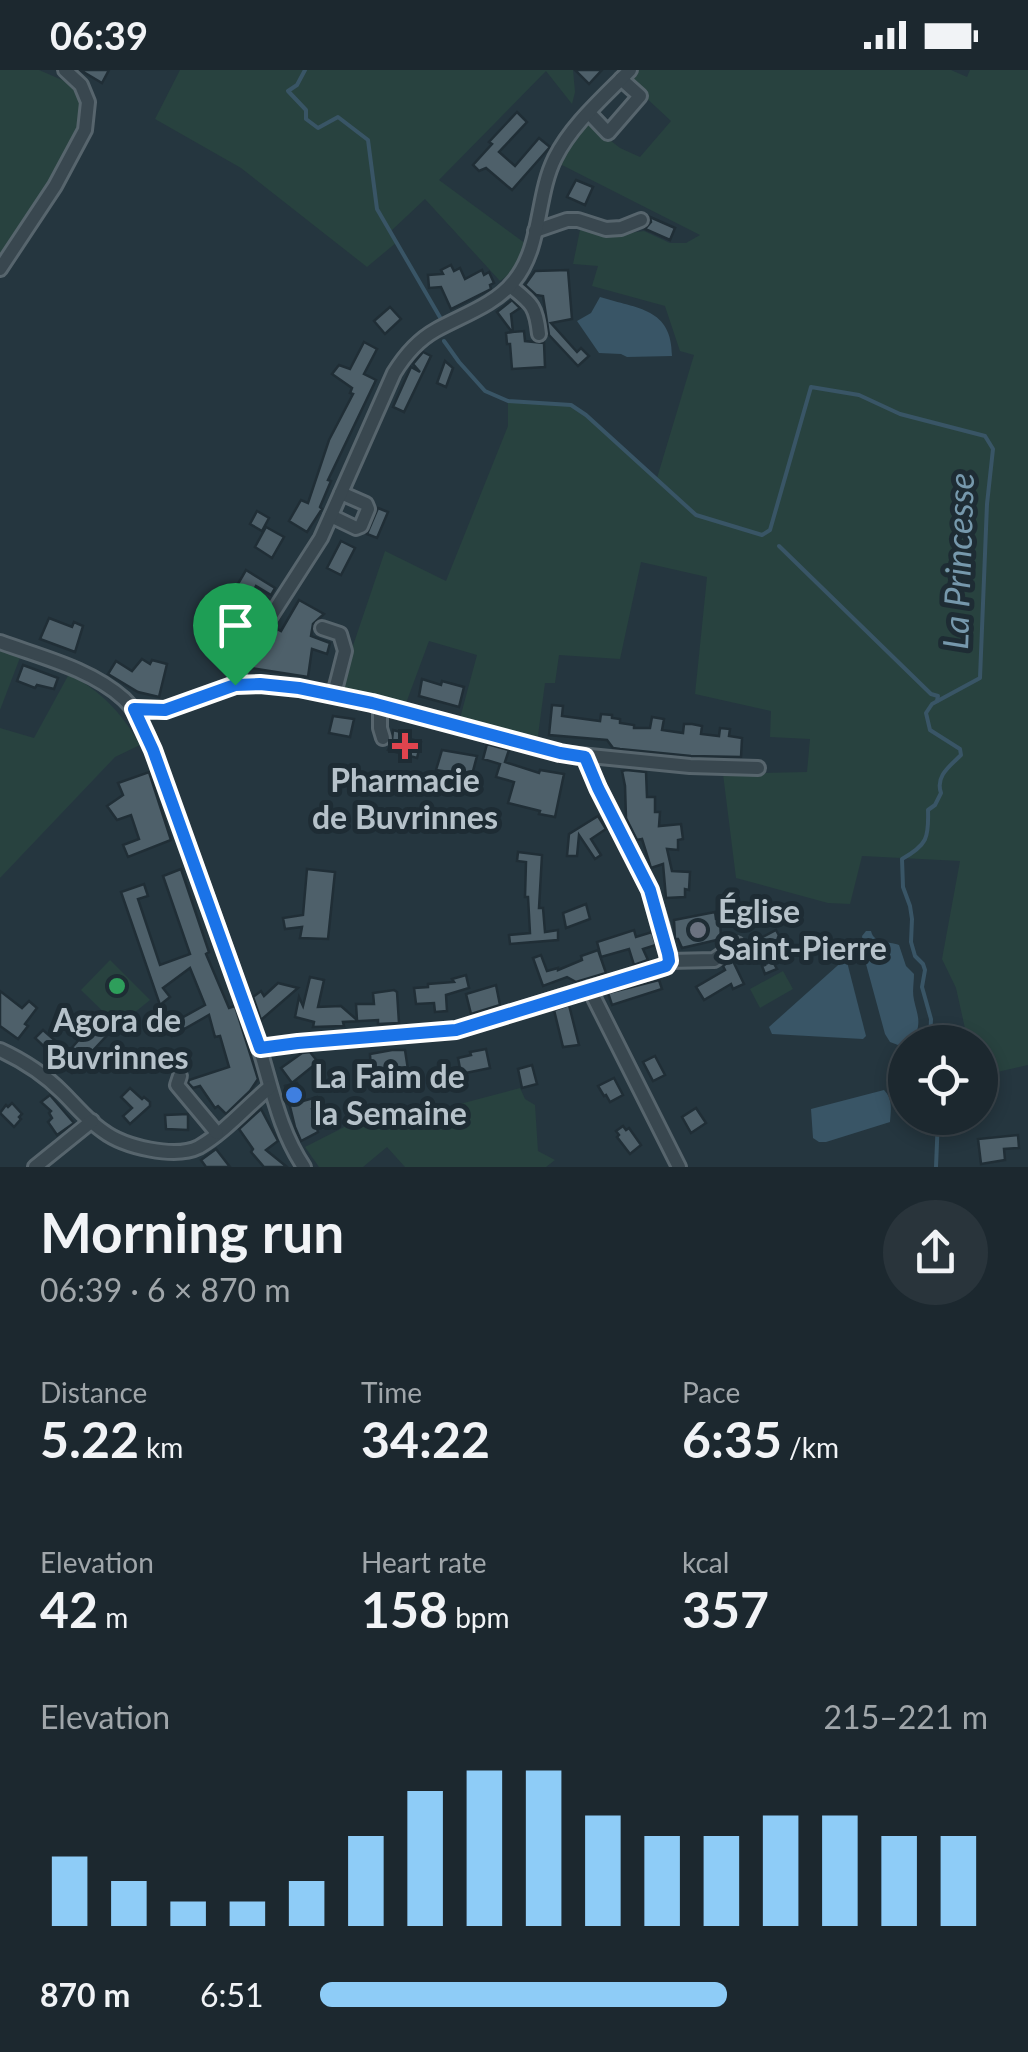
<!DOCTYPE html>
<meta charset="utf-8">
<style>
:root{--surface:#1c282f;--page:#29343b;--text:#f1f3f6;--muted:#a0a6aa;--line:#3a444b;--accent:#8eccf7}
body{margin:0;font-family:Lato,sans-serif;background:var(--page);color:var(--text);height:100vh;display:flex;flex-direction:column;font-size:38px;white-space:nowrap}
*{box-sizing:border-box;margin:0}
p{font-size:32px;color:var(--muted)}
.icon{flex:none;width:55px;height:55px;fill:none;stroke:currentColor;stroke-width:2;stroke-linecap:round;stroke-linejoin:round}
.map{position:relative;height:1097px;overflow:hidden}
.panel{display:flex;flex-direction:column;background:var(--surface);flex:1}
.panel>*{flex:none}
.buttons{position:absolute;left:888px;top:955px;display:grid;gap:20px}
.buttons a{display:grid;place-items:center;width:110px;height:110px;border-radius:50%;background:var(--surface);box-shadow:0 5px 15px #0003,0 0 0 2px var(--line);font-size:50px}
.pin{position:absolute;display:grid;place-items:center;width:85px;height:85px;color:#fff;margin:-102px -42px;border-radius:50% 50% 50% 0;rotate:-45deg;box-shadow:0 0 10px #0007}
.pin .icon{rotate:45deg}
.round{display:grid;place-items:center;flex:none;width:105px;height:105px;border-radius:52px;background:var(--page)}
.head{display:flex;align-items:center;justify-content:space-between;height:170px;padding:0 40px}
h1{font-size:55px;font-weight:700;line-height:75px}
.stats{display:grid;grid-template-columns:repeat(3,1fr);gap:15px;height:170px;padding:10px 40px}
.stats div{display:grid;align-content:center}
.stats b{font-size:50px;font-weight:700}
.stats small{font-size:28px;font-weight:400}
.stats p{font-size:28px}
.chart{height:280px;padding:20px 40px}
.chart p{display:flex;justify-content:space-between}
.chart svg{width:100%;height:180px;margin-top:10px;stroke:var(--accent);stroke-width:6}
ul{padding:0 40px;list-style:none;font-size:32px}
li{display:grid;grid-template-columns:160px 120px 1fr;align-items:center;height:75px}
li i{height:25px;border-radius:12px;background:var(--accent)}
.status{display:flex;justify-content:space-between;align-items:center;height:70px;padding:0 50px;background:var(--surface);direction:ltr}
.status svg{height:28px;fill:currentColor}
.map>svg:first-child{display:block}
.green{fill:#28423f}
.water{fill:#395566}
.lines{fill:none;stroke-linecap:round;stroke-linejoin:round}
.stream{stroke:#395566;stroke-width:4}
.building{fill:#4e606a;stroke:#202e36;stroke-width:2.5}
.minor-casing{stroke:#57656d;stroke-width:18}
.minor{stroke:#39474f;stroke-width:12}
.route-casing{stroke:#fff;stroke-width:20}
.route{stroke:#1a73e8;stroke-width:12}
.health-dot{fill:#e0444e;stroke:#1e2c34;stroke-width:4}
.worship-dot{fill:#6b7280;stroke:#1e2c34;stroke-width:4}
.leisure-dot{fill:#2e9e5b;stroke:#1e2c34;stroke-width:4}
.shop-dot{fill:#3f7fe0;stroke:#1e2c34;stroke-width:4}
.labels{text-anchor:middle;stroke-width:10;stroke-linejoin:round;paint-order:stroke}
.poi-label{font-size:32px;font-weight:bold;fill:#b6c2ca;stroke:#1e2c34}
.water-label{font-size:35px;font-style:italic;fill:#7698ac;stroke:#1e2c34}
</style>
<div class="status"><b>06:39</b><svg viewBox="0 0 49 12"><path d="M0 12V9h3v3zM5 12V6h3v6zM10 12V3h3v9zM15 12V0h3v12zM26 1h20v11H26zM47 4h2v5h-2z"/></svg></div>
<div class="map">
<svg width="1028" height="1097" viewBox="0 0 1028 1097">
<rect width="100%" height="100%" fill="#25363f"/>
<!-- green -->
<g class="green">
<polygon points="0,0 39,0 76,16 81,21 83,59 0,194"/>
<polygon points="180,0 573,0 575,22 572,34 546,1 439,110 526,174 515,200 500,211 425,129 391,161 397,172 367,197 241,98 155,49"/>
<polygon points="637,0 951,0 967,7 970,0 1028,0 1028,995 980,1006 980,972 968,972 956,918 942,889 960,791 862,786 850,834 828,833 736,808 723,704 807,702 810,669 770,667 771,641 695,624 707,507 641,492 620,589 559,585 555,613 545,613 537,673 459,652 477,585 429,571 405,636 338,620 385,481 446,511 508,356 508,331 571,335 586,345 657,408 694,285 680,281 665,236 592,216 598,196 573,194 580,160 607,166 644,161 670,173 686,173 700,165 560,94 570,75 588,53 620,78 640,87 671,51 627,10"/>
<polygon points="0,578 21,585 0,640"/>
<path d="M 69,604 C 102,622 122,643 140,675 L 115,687 L 0,808 L 0,658 L 34,668 Z"/>
<polygon points="110,890 150,930 118,956 81,920"/>
<polygon points="783,901 793,919 760,938 750,919"/>
<polygon points="520,1018 525,1029 535,1035 538,1081 555,1090 546,1097 405,1097 387,1077 363,1097 319,1097 305,1077 358,1050 369,1058"/>
</g>
<!-- water -->
<g class="water">
<path d="M 600,227 C 638,239 672,238 672,286 L 627,287 L 621,284 L 599,283 L 577,251 L 591,243 Z"/>
<path d="M 866,861 L 871,861 C 874,874 888,871 899,875 L 906,896 L 914,904 C 914,913 912,921 914,930 C 917,944 921,950 916,964 L 898,975 L 890,972 L 885,964 L 866,894 L 862,866 Z"/>
<polygon points="846,888 866,966 863,969 772,964 769,957"/>
<path d="M 884,1020 C 893,1029 891,1040 890,1052 L 826,1072 L 819,1072 L 813,1068 L 811,1039 Z"/>
</g>
<g class="lines">
<!-- stream -->
<g class="stream">
<polyline points="305,0 297,15 288,21 306,40 306,49 318,58 338,47 368,70 377,139 441,249"/>
<path d="M 444,271 L 459,292 L 485,321 L 508,331 L 571,335 L 586,345 L 696,445 L 762,465 L 770,460 L 811,317 L 859,325 L 900,344 L 985,366 L 993,379 L 987,434 L 980,608 L 932,634 L 926,643 L 930,660 L 960,679 L 961,685 C 950,696 935,706 941,723 L 935,735 L 928,740 C 929,768 927,775 902,789 L 903,817 L 910,836 L 912,849 L 911,872 L 915,886 L 923,894 L 925,900 L 922,917 L 931,949 L 930,972"/>
<polyline points="779,476 931,624 938,626 937,631"/>
<polyline points="936,1097 938,1048"/>
</g>
</g>
<!-- building -->
<g class="building">
<polygon points="80,0 109,0 102,13"/>
<polygon points="575,0 602,0 589,14"/>
<polygon points="517,42 527,52 499,82 515,96 539,68 550,77 512,120 486,98 479,101 473,95 492,74 489,72"/>
<polygon points="576,110 593,117 585,135 567,127"/>
<polygon points="650,147 675,158 670,170 645,159 651,152"/>
<polygon points="451,195 454,201 460,198 465,209 482,200 484,205 489,202 494,213 490,215 491,219 451,239 441,217 429,218 428,205 443,204 441,200"/>
<polygon points="568,200 572,249 551,253 577,282 581,278 589,286 578,296 549,265 543,226 536,225 525,215 535,201"/>
<polygon points="512,230 520,238 511,244 513,262 524,261 525,271 544,273 545,297 512,299 510,274 507,274 506,263 512,262 497,242"/>
<polygon points="390,237 401,249 385,264 374,251"/>
<polygon points="364,272 377,279 364,304 376,310 328,410 331,411 320,437 322,439 307,462 289,451 301,430 308,433 329,370 353,324 350,323 352,318 332,304 339,295 350,299"/>
<polygon points="423,282 431,286 404,342 393,337 411,297 420,302 413,294"/>
<polygon points="445,291 453,298 446,317 437,313"/>
<polygon points="378,438 388,442 377,468 367,464"/>
<polygon points="257,441 269,448 262,461 250,454"/>
<polygon points="266,457 284,467 272,488 255,477"/>
<polygon points="341,471 355,478 341,505 327,498"/>
<polygon points="246,500 275,518 271,525 256,516 250,527 247,526 245,530 228,531"/>
<polygon points="299,530 324,544 313,554 311,566 330,573 327,584 312,579 308,607 251,598 268,570 271,572 277,559 281,561"/>
<polygon points="221,535 241,549 228,568 217,560 222,553 213,547"/>
<polygon points="49,548 72,557 74,552 83,556 75,582 40,569"/>
<polygon points="142,589 150,594 152,590 167,594 159,627 138,622 108,604 116,591 132,601"/>
<polygon points="23,595 58,608 54,619 37,615 35,618 17,611"/>
<polygon points="422,609 441,615 442,611 464,617 459,637 419,626"/>
<polygon points="552,635 563,636 562,646 600,651 601,644 612,645 612,648 620,649 620,653 634,655 634,658 650,658 652,647 664,649 662,660 683,663 684,654 692,654 702,656 701,664 719,666 720,658 730,659 729,666 742,668 741,687 691,686 620,679 613,678 607,670 549,665"/>
<polygon points="333,646 354,649 350,667 329,663"/>
<polygon points="393,660 405,663 404,667 421,672 417,688 388,680 392,671"/>
<polygon points="487,674 509,680 505,692 539,703 540,700 564,704 555,747 539,744 540,741 508,733 514,712 496,707 500,694 483,689"/>
<polygon points="442,680 477,686 469,716 458,714 461,704 436,700"/>
<polygon points="626,700 646,702 647,727 655,727 655,742 660,742 659,756 681,754 683,769 678,770 678,780 667,779 672,801 690,802 689,820 685,819 685,827 666,828 663,794 651,798 642,769 637,770 626,748 625,716 622,701"/>
<polygon points="149,702 171,770 128,787 123,775 139,769 131,745 117,750 107,736 123,725 118,713"/>
<polygon points="598,746 606,759 591,769 601,785 595,789 579,765 577,786 567,786 569,764"/>
<polygon points="518,782 542,785 539,838 543,838 545,862 558,860 558,870 510,874 509,865 530,863 528,827 525,827 526,792 517,791"/>
<polygon points="181,799 209,882 206,884 229,938 235,936 258,1009 250,1021 226,1044 218,1036 215,1038 200,1016 193,1018 188,1013 189,1010 229,997 220,966 215,967 209,945 172,966 167,956 205,935 190,898 163,918 170,927 160,935 121,822 144,814 148,826 138,829 160,895 190,884 163,806"/>
<polygon points="307,799 335,802 328,869 300,868 302,857 285,859 283,848 303,845"/>
<polygon points="586,834 590,849 566,858 563,843"/>
<polygon points="715,842 716,849 720,850 721,869 682,878 678,869 675,869 674,850"/>
<polygon points="634,860 636,867 652,862 656,875 643,879 648,890 634,895 629,879 601,887 597,872"/>
<polygon points="776,860 788,882 772,890 777,899 765,904 762,896 765,895 763,889 768,887 759,869"/>
<polygon points="598,880 606,903 576,912 567,907 543,916 533,888 541,885 547,901 558,898 558,900 582,890 581,886"/>
<polygon points="732,889 744,914 733,919 731,914 704,930 696,917 725,900 723,896"/>
<polygon points="466,905 469,918 446,925 447,941 435,942 434,933 416,934 414,918 428,917 428,914 454,912 452,909"/>
<polygon points="310,907 324,910 318,937 341,936 357,950 356,934 374,934 373,923 394,920 397,922 399,953 378,954 378,950 343,952 344,956 313,957 314,952 295,947 299,927 303,936"/>
<polygon points="659,910 662,919 612,935 608,923"/>
<polygon points="278,913 298,918 261,950 253,927 261,921 264,926"/>
<polygon points="496,915 500,935 471,944 466,924"/>
<polygon points="0,921 22,938 29,931 37,938 25,954 28,956 18,969 0,956"/>
<polygon points="569,935 579,975 563,977 554,940"/>
<polygon points="98,948 112,960 72,1003 35,968 43,960 68,982"/>
<polygon points="486,979 490,998 461,1004 458,988 471,985 470,982"/>
<polygon points="392,980 405,980 409,1006 376,1007 375,1002 371,1002 370,984"/>
<polygon points="310,982 318,992 292,1013 281,998 302,983"/>
<polygon points="655,986 665,1005 653,1011 643,992"/>
<polygon points="532,995 537,1014 522,1018 518,999"/>
<polygon points="614,1008 623,1025 610,1032 606,1025 604,1026 598,1016"/>
<polygon points="297,1013 303,1031 317,1027 319,1037 312,1039 318,1062 301,1071 295,1057 285,1016"/>
<polygon points="130,1018 142,1029 144,1027 150,1032 150,1036 130,1054 123,1046 132,1038 121,1027"/>
<polygon points="50,1025 74,1053 57,1065 48,1052 52,1048 49,1043 51,1041 41,1032"/>
<polygon points="12,1033 22,1044 19,1047 21,1049 14,1057 0,1043 6,1035 8,1037"/>
<polygon points="696,1038 706,1053 691,1063 682,1047"/>
<polygon points="261,1039 278,1071 266,1080 287,1097 264,1097 251,1082 253,1079 239,1059"/>
<polygon points="188,1044 188,1060 166,1059 165,1045"/>
<polygon points="623,1056 626,1060 629,1058 641,1075 630,1084 617,1067 619,1065 616,1061"/>
<polygon points="1018,1065 1019,1078 1004,1079 1005,1090 981,1094 978,1069"/>
<polygon points="216,1079 230,1097 206,1097 201,1090"/>
</g>
<g class="lines">
<defs>
<g id="minor">
<polyline points="589,43 608,63 640,26 621,9"/>
<polyline points="535,161 567,150 578,150 606,159 621,158 641,150"/>
<polyline points="0,199 55,116 85,60 88,32 81,15 65,0"/>
<path d="M 510,216 C 531,233 536,235 539,264"/>
<polyline points="331,446 356,458 361,456 368,439 366,434 341,423"/>
<polyline points="322,558 340,564 345,581 334,624"/>
<path d="M 0,572 C 41,587 91,599 124,629 C 147,650 158,696 169,725 C 200,808 231,892 259,977 C 272,1018 279,1060 304,1097"/>
<path d="M 235,615 L 244,588 L 321,468 L 394,303 C 405,285 418,270 436,260 C 463,245 495,235 514,211 C 542,177 536,126 555,88 C 572,54 604,27 630,0"/>
<polyline points="380,635 380,658 383,668"/>
<polyline points="134,639 165,640 235,615 260,614 299,618 372,633 560,683 690,696 758,698"/>
<path d="M 585,687 C 613,754 660,817 669,891"/>
<polyline points="669,891 714,890 737,874"/>
<polyline points="589,918 679,1097"/>
<polyline points="260,978 280,975 456,960 589,918 654,901 663,898 669,891"/>
<path d="M 0,980 C 24,991 45,1005 63,1023 C 76,1036 88,1051 103,1061 C 124,1077 175,1089 199,1077 C 225,1062 247,1036 270,1017"/>
<polyline points="180,1006 177,1015 217,1063"/>
<polyline points="35,1097 92,1051"/>
</g>
</defs>
<!-- minor casing -->
<use href="#minor" class="minor-casing"/>
<!-- minor -->
<use href="#minor" class="minor"/>
</g>
<g class="lines">
<defs>
<polygon id="route" points="260,614 299,618 372,633 560,683 585,687 598,718 650,820 668,884 669,891 666,896 456,960 298,973 260,978 153,680 134,639 165,640 235,615"/>
</defs>
<!-- route casing -->
<use href="#route" class="route-casing"/>
<!-- route -->
<use href="#route" class="route"/>
</g>
<!-- markers -->
<path class="health-dot" d="M400 661h10v10h10v10h-10v10h-10v-10h-10v-10h10z"/>
<circle class="worship-dot" cx="698" cy="860" r="10"/>
<circle class="leisure-dot" cx="117" cy="916" r="10"/>
<circle class="shop-dot" cx="294" cy="1025" r="10"/>
<g class="labels">
<!-- poi labels -->
<g class="poi-label">
<text x="405" y="722">Pharmacie<tspan x="405" dy="37">de Buvrinnes</tspan></text>
<text x="718" y="853" text-anchor="start">Église<tspan x="718" dy="37">Saint-Pierre</tspan></text>
<text x="117" y="962">Agora de<tspan x="117" dy="37">Buvrinnes</tspan></text>
<text x="314" y="1018" text-anchor="start">La Faim de<tspan x="314" dy="37">la Semaine</tspan></text>
</g>
<!-- water labels -->
<g class="water-label">
<text transform="translate(959 491) rotate(-88)" y="12">La Princesse</text>
</g>
</g>
</svg>
<div class="buttons">
<a><svg class="icon" aria-label="locate" viewBox="0 0 24 24"><circle cx="12" cy="12" r="6"/><path d="M12 2v4M12 18v4M2 12h4M18 12h4"/></svg></a>
</div>
<div class="pin" style="left:235px;top:615px;background:#1e9e55"><svg class="icon" aria-label="arrive" viewBox="0 0 24 24"><path d="M6 21V4h12l-3 4 3 4H6"/></svg></div>
</div>
<section class="panel">
<div class="head"><div><h1>Morning run</h1><p>06:39 · 6 × 870 m</p></div><a class="round"><svg class="icon" aria-label="share" viewBox="0 0 24 24"><path d="M12 15V3M7 8l5-5 5 5M5 13v7h14v-7"/></svg></a></div>
<div class="stats">
<div><p>Distance</p><b>5.22<small> km</small></b></div>
<div><p>Time</p><b>34:22</b></div>
<div><p>Pace</p><b>6:35<small> /km</small></b></div>
</div>
<div class="stats">
<div><p>Elevation</p><b>42<small> m</small></b></div>
<div><p>Heart rate</p><b>158<small> bpm</small></b></div>
<div><p>kcal</p><b>357</b></div>
</div>
<div class="chart"><p><span>Elevation</span>215–221 m</p>
<svg viewBox="0 0 160 44" preserveAspectRatio="none"><path d="M5 44V27M15 44V33M25 44V38M35 44V38M45 44V33M55 44V22M65 44V11M75 44V6M85 44V6M95 44V17M105 44V22M115 44V22M125 44V17M135 44V17M145 44V22M155 44V22"/></svg>
</div>
<ul>
<li><b>870 m</b>6:51<i style="width:61%"></i></li>
</ul>
</section>
